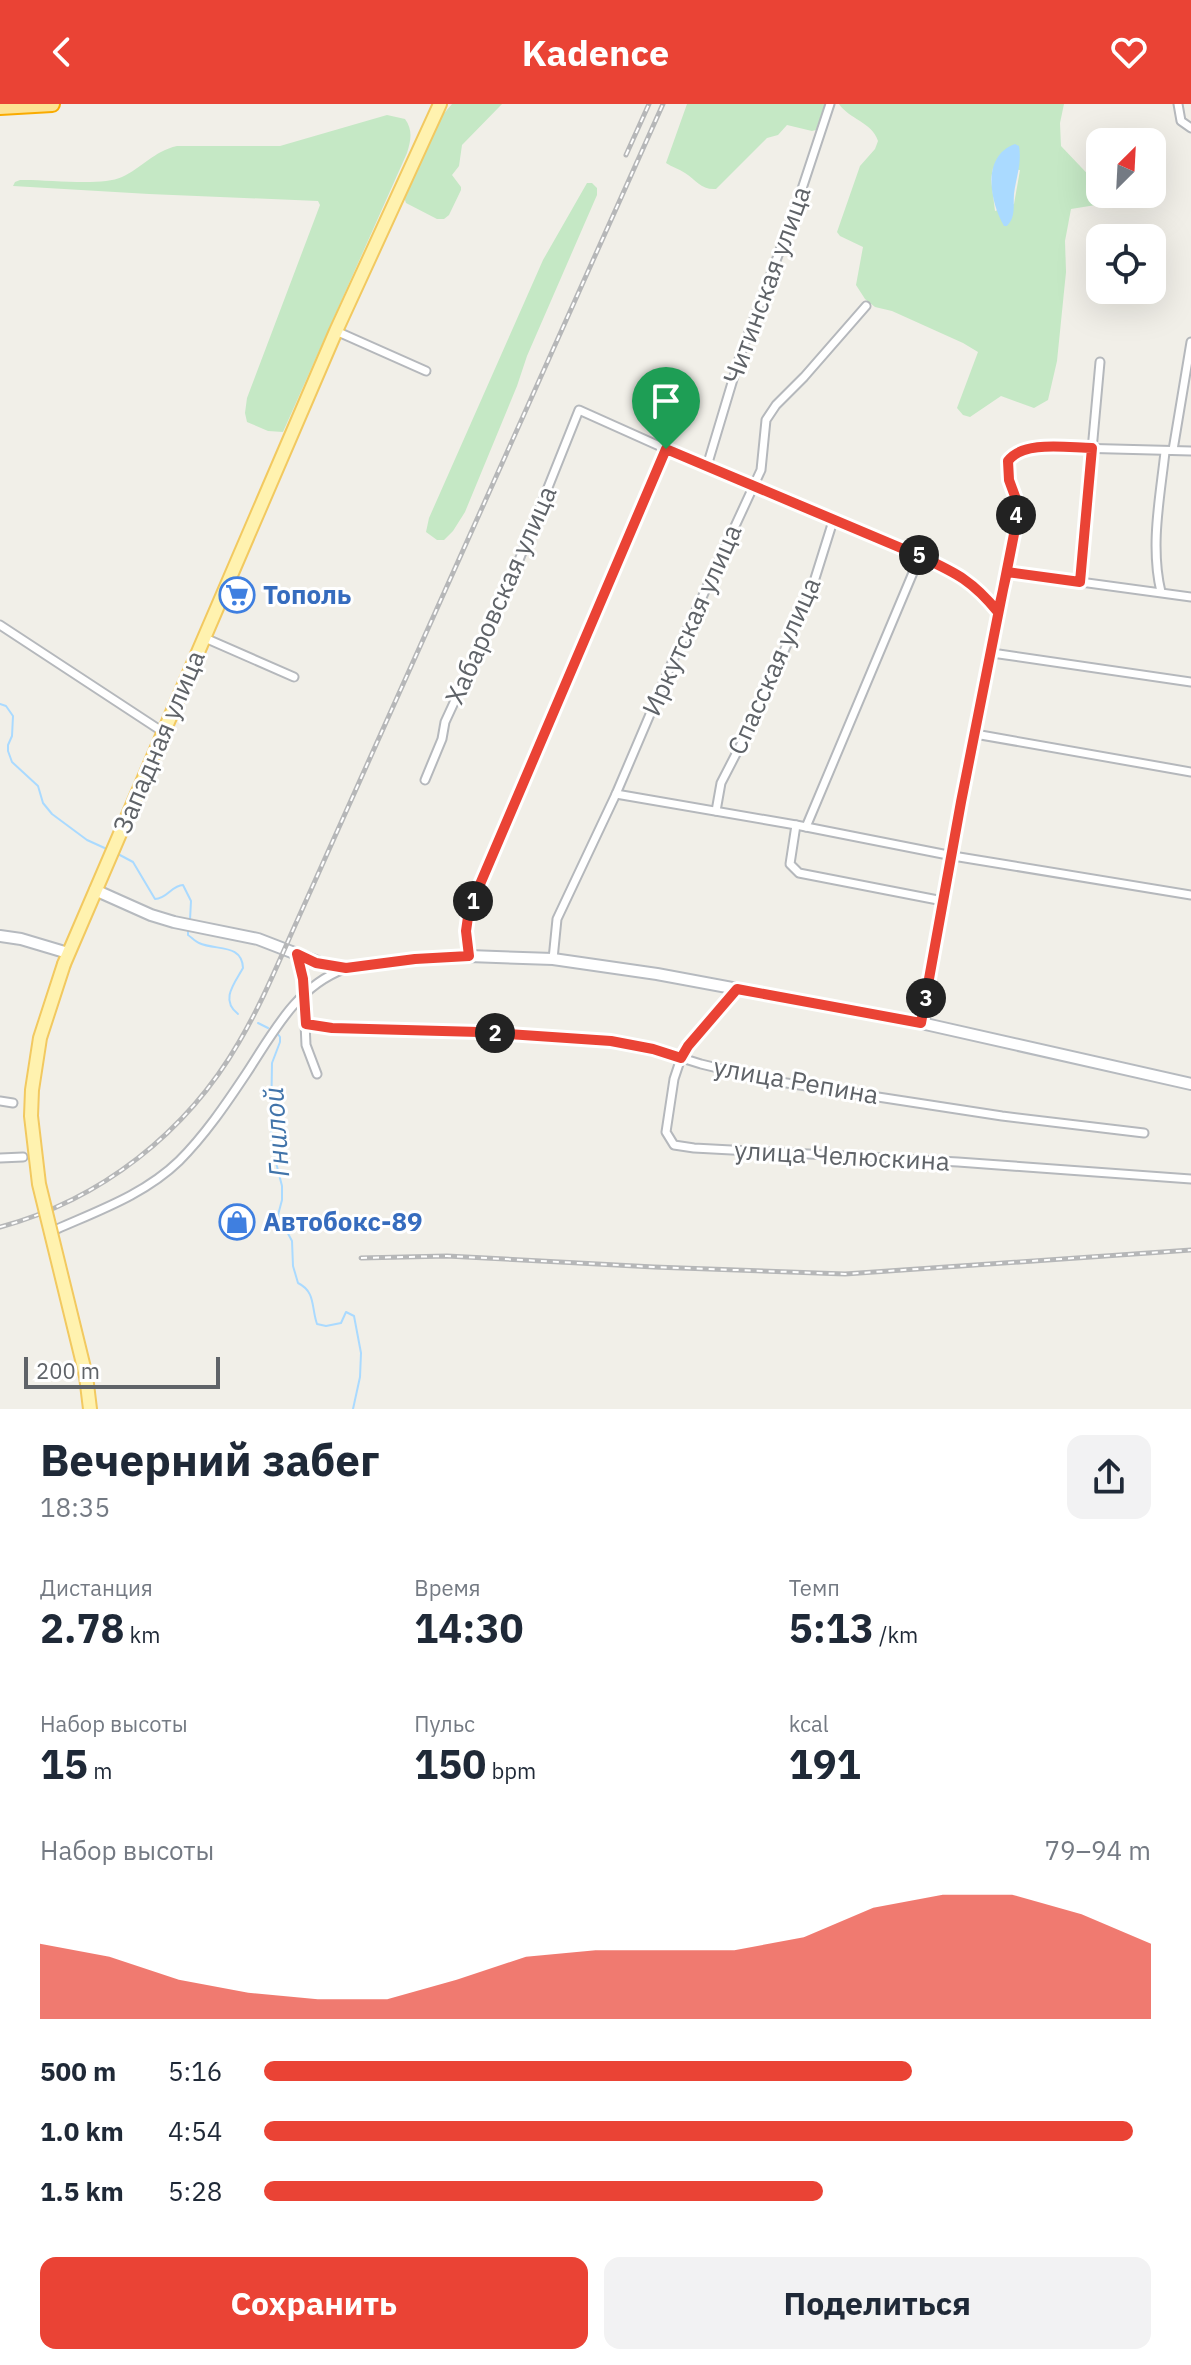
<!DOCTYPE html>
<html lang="ru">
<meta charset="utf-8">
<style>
:root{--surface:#fff;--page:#f2f2f3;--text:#1f2937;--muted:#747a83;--accent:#ea4335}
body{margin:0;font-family:"IBM Plex Sans",sans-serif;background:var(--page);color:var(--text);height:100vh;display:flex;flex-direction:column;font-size:30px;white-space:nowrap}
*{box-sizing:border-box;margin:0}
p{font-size:26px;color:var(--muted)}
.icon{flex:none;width:44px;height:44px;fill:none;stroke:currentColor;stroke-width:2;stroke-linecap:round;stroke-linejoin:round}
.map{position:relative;height:1305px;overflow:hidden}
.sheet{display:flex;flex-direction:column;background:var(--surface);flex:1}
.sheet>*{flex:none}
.needle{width:52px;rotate:24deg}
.controls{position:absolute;left:1086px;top:24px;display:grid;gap:16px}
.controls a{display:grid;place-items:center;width:80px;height:80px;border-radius:16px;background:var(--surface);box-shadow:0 8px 32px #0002;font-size:40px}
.scale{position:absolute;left:24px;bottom:20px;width:196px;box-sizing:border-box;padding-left:8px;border:4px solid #5f6368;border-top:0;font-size:22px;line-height:28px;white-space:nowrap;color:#5f6368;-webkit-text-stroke:6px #fff;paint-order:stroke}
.pin{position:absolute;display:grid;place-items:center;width:68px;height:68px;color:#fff;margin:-82px -34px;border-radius:50% 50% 50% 0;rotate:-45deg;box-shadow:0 0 8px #0007}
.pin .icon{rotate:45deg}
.km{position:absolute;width:40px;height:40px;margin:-20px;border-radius:50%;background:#222;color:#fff;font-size:22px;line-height:40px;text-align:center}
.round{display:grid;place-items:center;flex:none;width:84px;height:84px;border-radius:16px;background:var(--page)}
.summary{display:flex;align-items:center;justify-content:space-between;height:136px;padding:0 40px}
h1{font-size:44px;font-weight:800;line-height:60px}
.metrics{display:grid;grid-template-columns:repeat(3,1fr);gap:12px;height:136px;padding:8px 40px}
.metrics div{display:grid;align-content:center}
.metrics b{font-size:40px;font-weight:800}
.metrics small{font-size:22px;font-weight:400}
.metrics p{font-size:22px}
.chart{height:224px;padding:16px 40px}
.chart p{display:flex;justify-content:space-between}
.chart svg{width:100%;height:144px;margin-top:8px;fill:var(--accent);opacity:.7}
.cta{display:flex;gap:16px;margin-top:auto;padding:16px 40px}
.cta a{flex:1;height:92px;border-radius:16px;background:var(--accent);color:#fff;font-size:32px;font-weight:800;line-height:92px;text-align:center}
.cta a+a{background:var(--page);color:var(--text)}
ul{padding:0 40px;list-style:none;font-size:26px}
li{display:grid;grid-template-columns:128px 96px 1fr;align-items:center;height:60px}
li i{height:20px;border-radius:10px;background:var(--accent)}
header{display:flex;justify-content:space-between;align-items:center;height:104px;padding:0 40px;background:var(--accent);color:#fff;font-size:36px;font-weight:800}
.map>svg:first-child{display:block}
.green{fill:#c5e8c5;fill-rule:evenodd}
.water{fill:#aadaff}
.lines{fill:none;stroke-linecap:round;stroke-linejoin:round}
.stream{stroke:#aadaff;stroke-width:2}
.street-casing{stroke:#b5b8bc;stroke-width:11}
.secondary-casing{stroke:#b6babf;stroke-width:14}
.primary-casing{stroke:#f2c960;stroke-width:16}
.highway-casing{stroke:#f9ab00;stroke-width:18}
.street{stroke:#fff;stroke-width:7}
.secondary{stroke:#fff;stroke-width:10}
.primary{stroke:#fff2af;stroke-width:12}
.highway{stroke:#fde293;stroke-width:14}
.rail-casing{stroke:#b6b7b8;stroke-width:5}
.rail{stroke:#fff;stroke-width:2;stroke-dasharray:6;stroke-linecap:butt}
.primary-bridge-casing{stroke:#f2c960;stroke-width:16;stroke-linecap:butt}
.primary-bridge{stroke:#fff2af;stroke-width:12}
.route-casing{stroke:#fff;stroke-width:16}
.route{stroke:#ea4335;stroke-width:10}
.labels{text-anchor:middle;stroke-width:6;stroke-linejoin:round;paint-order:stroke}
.street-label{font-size:26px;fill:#5f6368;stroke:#fff}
.shop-label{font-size:26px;font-weight:bold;fill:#366cbe;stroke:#fff;text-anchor:start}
.water-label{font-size:28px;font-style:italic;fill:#4174aa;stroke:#fff}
</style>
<header><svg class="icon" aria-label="back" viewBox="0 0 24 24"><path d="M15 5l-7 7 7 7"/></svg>Kadence<svg class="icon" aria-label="heart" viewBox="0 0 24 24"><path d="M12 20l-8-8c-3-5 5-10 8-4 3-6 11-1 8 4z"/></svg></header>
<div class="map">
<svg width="1191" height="1305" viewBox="0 0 1191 1305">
<rect width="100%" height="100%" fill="#f1efe8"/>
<!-- green -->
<g class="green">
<polygon points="452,0 502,0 462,41 459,62 452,71 461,83 461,86 449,111 444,115 437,115 406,99 404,93 440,14"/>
<path d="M 687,0 L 825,0 L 816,26 L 812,27 L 787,21 L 778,31 L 767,34 L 716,85 C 701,86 696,76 685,69 C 679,65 672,63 666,59 Z"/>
<path d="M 839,0 L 1064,0 L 1060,19 L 1061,42 L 1100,83 L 1102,100 L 1071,105 L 1065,137 L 1066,168 L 1057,257 L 1048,296 L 1034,304 L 1001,292 L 970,313 L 963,311 L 957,304 L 978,248 L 963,239 L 892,207 L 875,203 L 865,195 L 856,181 L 863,143 L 840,132 L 837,128 L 860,62 L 875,45 L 878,37 C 872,18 849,15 839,0 ZM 993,64 L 1020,66 L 1014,100 L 995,107 L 991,75 Z"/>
<path d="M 387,11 L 405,15 C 413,26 411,36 407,49 L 283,328 L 268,327 L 247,318 L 245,309 L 247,294 L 320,101 L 318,97 L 149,90 L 13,82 L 15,78 L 20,76 C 45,75 101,83 122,73 C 142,64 154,47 177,42 L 280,42 Z"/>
<polygon points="587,79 592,79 597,84 597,91 527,252 517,282 465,408 453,427 444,436 437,436 426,428 429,414 543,156"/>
</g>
<!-- water -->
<path class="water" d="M 1015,40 L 1019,42 C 1022,60 1016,73 1014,90 C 1013,102 1016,113 1007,122 L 1004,122 C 990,98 981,52 1015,40 Z"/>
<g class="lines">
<!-- stream -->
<g class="stream">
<polyline points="0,600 6,602 13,612 12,632 8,641 8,647 12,658 38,682 43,699 52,710 87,736 109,746"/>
<path d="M 118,750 L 133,758 L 155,795 C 167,795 172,781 183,781 L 191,797 L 190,816"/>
<path d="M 188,826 L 188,831 C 191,833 196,838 199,839 C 216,847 242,839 243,864 C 234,880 220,896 238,910"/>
<polyline points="258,919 268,924"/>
<path d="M 277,929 L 280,933 L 280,938 L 272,959 L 271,1020 L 272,1043 L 282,1082 L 282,1096 L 278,1111 L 292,1137 L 293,1162 L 298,1179 C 316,1188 311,1203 317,1220 L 326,1222 L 341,1219 L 346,1208 L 354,1212 L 361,1249 L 360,1273 L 353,1305"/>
</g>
<defs>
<g id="street">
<polyline points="1178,0 1181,17 1191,24"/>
<polyline points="336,227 426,267"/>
<polyline points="1173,346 1191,238"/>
<path d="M 1191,347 L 1037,343 C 1028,346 1013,347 1009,356 C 1003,368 1013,381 1015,393 C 1020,416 1011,445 1007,468 L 1191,493"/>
<polyline points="707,362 740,252 794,109 830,0"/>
<polyline points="1080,478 1100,258"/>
<path d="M 1161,488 C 1150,442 1160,394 1165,348"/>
<polyline points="998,508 1007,468"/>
<polyline points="0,521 163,628"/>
<polyline points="205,534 294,573"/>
<polyline points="975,630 1191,668"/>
<polyline points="425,676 442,635 445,618 513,471 579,306 666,345 920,452 962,472 983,490 998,508 992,549 1191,578"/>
<polyline points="616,690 796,721 953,752 1191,791"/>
<polyline points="716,707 721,679 753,617 812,484 833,417"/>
<polyline points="796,721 790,760 799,769 943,797"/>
<polyline points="806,723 920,452"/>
<polyline points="297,850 303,875 306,941 317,970"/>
<polyline points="469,852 466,827 469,806 666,345"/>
<polyline points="553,855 557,815 616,690 674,554 761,366 766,316 776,301 804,273 866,202"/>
<polyline points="737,885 688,942 681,954 674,975 666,1028 674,1041 694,1044 958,1058 1191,1075"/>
<polyline points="921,919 961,698 992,549"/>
<polyline points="306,920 332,924 479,928 611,937 653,945 701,960 767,976 1002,1012 1144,1029"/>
<polyline points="0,997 13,999"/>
<polyline points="0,1054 23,1053"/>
<path d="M 57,1125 C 100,1106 145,1090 179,1057 C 205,1031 226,1000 246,970 C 273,929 296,883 344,865"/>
</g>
<g id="secondary">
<polyline points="95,786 151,811 174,818 258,835 328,862 346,864 415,855 469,852 553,855 657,870 921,919 1191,980"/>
<polyline points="0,832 21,835 68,849"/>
</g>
<g id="primary">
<polyline points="64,860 336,227 440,0"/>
<polyline points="86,1272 90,1305"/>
</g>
<polyline id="highway" points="0,3 52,0"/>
</defs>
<!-- street casing -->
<use href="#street" class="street-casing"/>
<!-- secondary casing -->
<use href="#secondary" class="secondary-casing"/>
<!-- primary casing -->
<use href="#primary" class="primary-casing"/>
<!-- highway casing -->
<use href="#highway" class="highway-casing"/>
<!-- street -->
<use href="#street" class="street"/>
<!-- secondary -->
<use href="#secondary" class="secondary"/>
<!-- primary -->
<use href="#primary" class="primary"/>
<!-- highway -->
<use href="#highway" class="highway"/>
<defs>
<g id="rail">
<polyline points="626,51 649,0"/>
<path d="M 0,1123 C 101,1096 187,1028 239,938 C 262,899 279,857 297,817 L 663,0"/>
<polyline points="361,1154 447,1152 654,1163 845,1170 1191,1146"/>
</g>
</defs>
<!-- rail casing -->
<use href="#rail" class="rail-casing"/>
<!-- rail -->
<use href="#rail" class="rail"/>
<defs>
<polyline id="primary-bridge" points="64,860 40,934 32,986 31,1012 39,1080 86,1272"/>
</defs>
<!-- primary-bridge casing -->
<use href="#primary-bridge" class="primary-bridge-casing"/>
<!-- primary-bridge -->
<use href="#primary-bridge" class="primary-bridge"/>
</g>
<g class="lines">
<defs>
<path id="route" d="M 666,345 L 469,806 L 466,827 L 469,852 L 415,855 L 346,864 L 316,859 L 297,850 L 303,875 L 306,920 L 332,924 L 479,928 L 611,937 L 653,945 L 681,954 L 688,942 L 737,885 L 921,919 L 961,698 L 1016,420 L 1016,395 L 1009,376 L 1008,357 C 1023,336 1069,344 1092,344 L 1080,478 L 1007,468 L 998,508 C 972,476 956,469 920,452 L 666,345"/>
</defs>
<!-- route casing -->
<use href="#route" class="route-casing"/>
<!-- route -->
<use href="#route" class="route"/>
</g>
<!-- icons -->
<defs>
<symbol id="supermarket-ring" viewBox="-11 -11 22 22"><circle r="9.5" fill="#fff" stroke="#3f7fe0" stroke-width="1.5"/><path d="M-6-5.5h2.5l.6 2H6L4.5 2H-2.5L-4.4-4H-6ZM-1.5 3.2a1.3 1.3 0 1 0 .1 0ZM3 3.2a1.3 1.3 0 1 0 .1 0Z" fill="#3f7fe0"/></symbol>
<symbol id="shop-ring" viewBox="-11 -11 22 22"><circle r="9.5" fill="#fff" stroke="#3f7fe0" stroke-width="1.5"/><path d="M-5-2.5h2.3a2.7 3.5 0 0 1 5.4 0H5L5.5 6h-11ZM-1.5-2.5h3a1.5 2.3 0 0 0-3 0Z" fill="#3f7fe0"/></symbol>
</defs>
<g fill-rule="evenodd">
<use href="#supermarket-ring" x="217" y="471" width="40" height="40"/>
<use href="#shop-ring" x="217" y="1098" width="40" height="40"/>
</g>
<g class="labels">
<!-- street labels -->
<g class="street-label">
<text transform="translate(767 181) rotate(-70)" y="9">Читинская улица</text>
<text transform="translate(501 491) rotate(-66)" y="9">Хабаровская улица</text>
<text transform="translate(692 516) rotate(-66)" y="9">Иркутская улица</text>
<text transform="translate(774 562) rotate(-66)" y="9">Спасская улица</text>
<text transform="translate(159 638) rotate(-67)" y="9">Западная улица</text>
<text transform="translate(796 977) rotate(10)" y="9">улица Репина</text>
<text transform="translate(842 1052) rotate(3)" y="9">улица Челюскина</text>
</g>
<!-- shop labels -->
<g class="shop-label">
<text x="263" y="500">Тополь</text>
<text x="263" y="1127">Автобокс-89</text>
</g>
<!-- water labels -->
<g class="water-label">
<text transform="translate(276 1028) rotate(-94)" y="10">Гнилой</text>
</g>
</g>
</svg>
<div class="controls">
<a><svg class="needle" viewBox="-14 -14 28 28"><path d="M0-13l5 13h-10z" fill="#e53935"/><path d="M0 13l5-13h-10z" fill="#747a83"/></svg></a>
<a><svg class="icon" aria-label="locate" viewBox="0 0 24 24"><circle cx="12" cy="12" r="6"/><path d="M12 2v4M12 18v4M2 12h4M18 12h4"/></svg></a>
</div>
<div class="scale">200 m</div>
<div class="pin" style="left:666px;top:345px;background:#1e9e55"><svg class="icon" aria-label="arrive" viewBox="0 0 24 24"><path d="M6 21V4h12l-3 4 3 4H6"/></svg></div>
<b class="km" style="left:473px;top:797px">1</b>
<b class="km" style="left:495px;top:929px">2</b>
<b class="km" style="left:926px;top:894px">3</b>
<b class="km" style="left:1016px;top:411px">4</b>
<b class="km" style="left:919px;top:451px">5</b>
</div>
<section class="sheet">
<div class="summary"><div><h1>Вечерний забег</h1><p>18:35</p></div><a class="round"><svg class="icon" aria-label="share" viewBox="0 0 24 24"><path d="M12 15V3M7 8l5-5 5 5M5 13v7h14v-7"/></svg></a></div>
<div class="metrics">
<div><p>Дистанция</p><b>2.78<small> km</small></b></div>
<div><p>Время</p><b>14:30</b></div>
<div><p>Темп</p><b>5:13<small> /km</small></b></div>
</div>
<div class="metrics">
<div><p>Набор высоты</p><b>15<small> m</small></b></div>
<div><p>Пульс</p><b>150<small> bpm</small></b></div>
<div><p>kcal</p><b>191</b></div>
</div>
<div class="chart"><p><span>Набор высоты</span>79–94 m</p>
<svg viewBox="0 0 160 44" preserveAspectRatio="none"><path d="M0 44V21L10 25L20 32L30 36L40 38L50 38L60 32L70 25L80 23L90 23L100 23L110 19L120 10L130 6L140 6L150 12L160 21V44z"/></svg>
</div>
<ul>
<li><b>500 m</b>5:16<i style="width:73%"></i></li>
<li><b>1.0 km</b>4:54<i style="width:98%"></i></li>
<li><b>1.5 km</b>5:28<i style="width:63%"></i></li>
</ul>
<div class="cta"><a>Сохранить</a><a>Поделиться</a></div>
</section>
